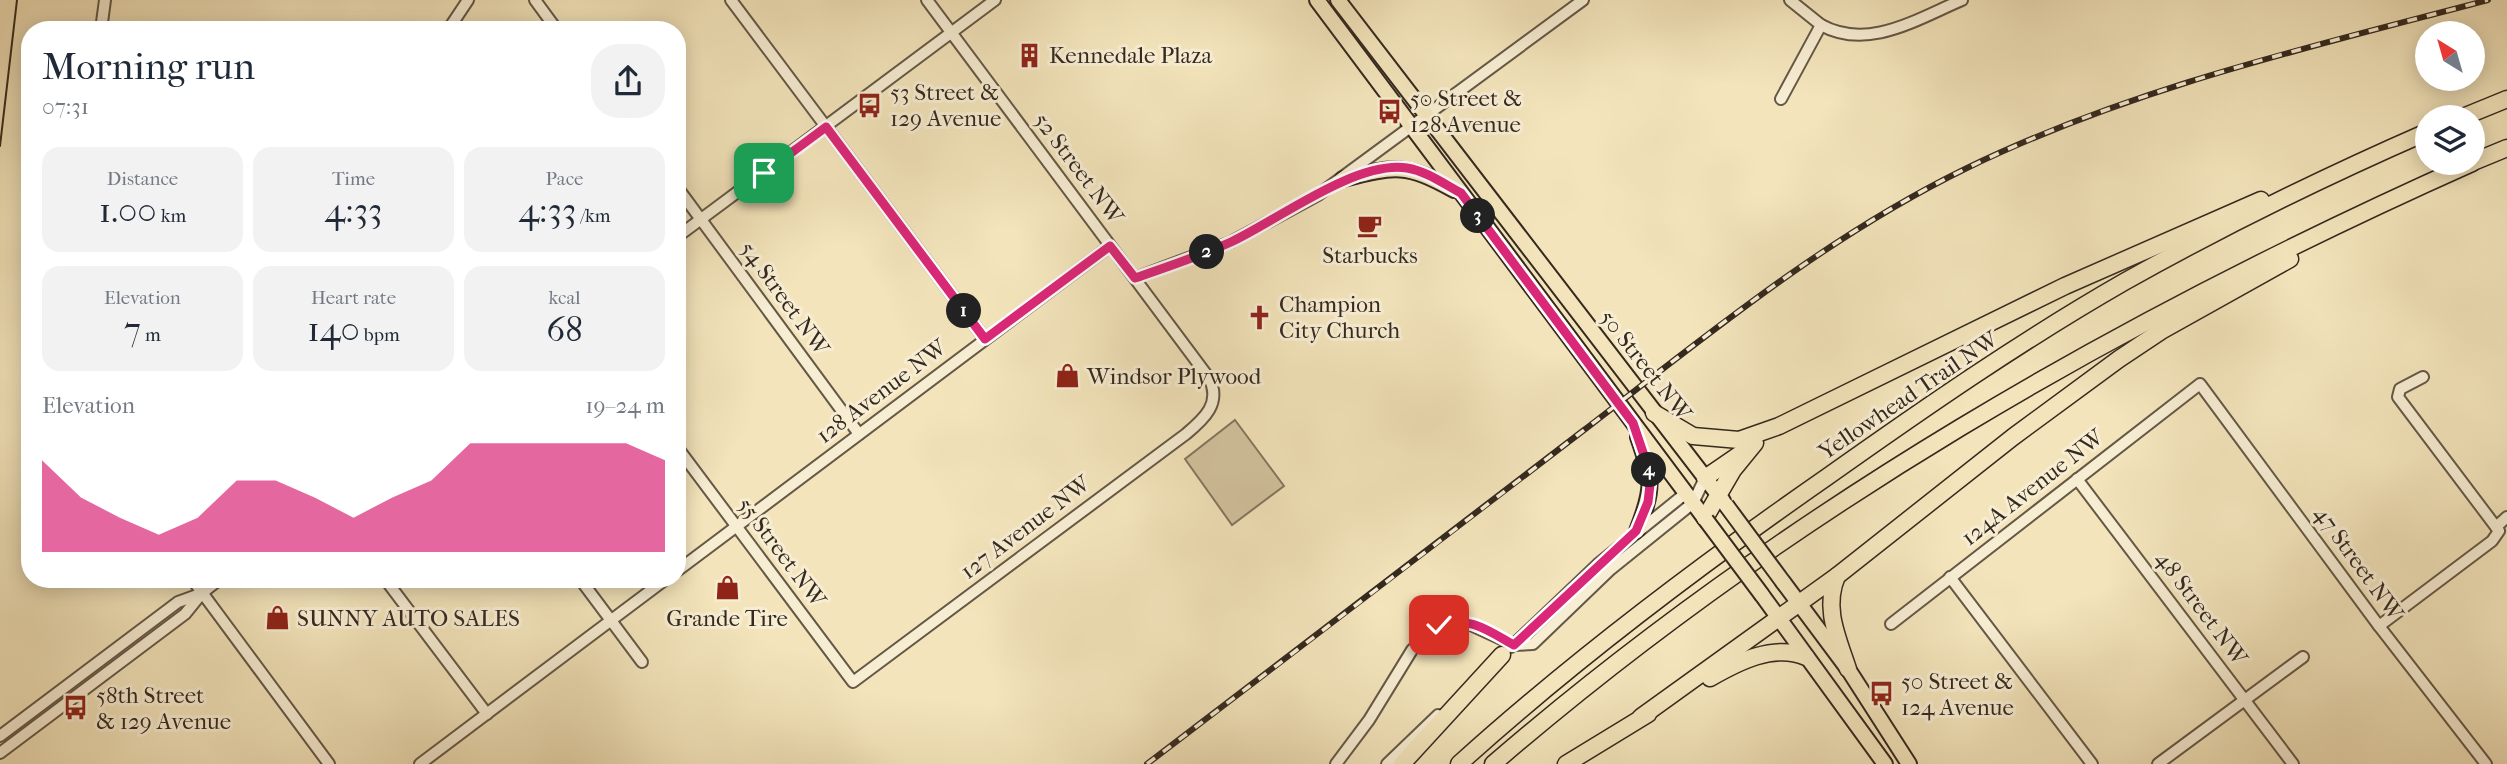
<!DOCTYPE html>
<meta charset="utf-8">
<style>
:root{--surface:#fff;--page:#f2f2f3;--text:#1f2937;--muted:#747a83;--accent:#db2777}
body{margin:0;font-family:"IM FELL French Canon",serif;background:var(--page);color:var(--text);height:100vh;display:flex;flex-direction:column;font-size:26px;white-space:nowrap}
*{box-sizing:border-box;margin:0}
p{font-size:23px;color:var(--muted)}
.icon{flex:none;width:38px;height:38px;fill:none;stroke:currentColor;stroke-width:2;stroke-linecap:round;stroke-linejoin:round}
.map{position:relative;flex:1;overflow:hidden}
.panel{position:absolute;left:21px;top:21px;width:665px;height:567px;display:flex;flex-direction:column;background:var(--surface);border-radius:28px;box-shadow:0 4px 18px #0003}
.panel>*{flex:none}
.needle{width:46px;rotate:323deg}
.buttons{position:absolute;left:2415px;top:21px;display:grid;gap:14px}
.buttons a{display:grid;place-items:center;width:70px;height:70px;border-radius:50%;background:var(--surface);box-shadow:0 4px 18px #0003;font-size:35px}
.pin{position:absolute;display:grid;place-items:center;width:60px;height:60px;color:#fff;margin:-30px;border-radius:14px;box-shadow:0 4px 10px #0006}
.km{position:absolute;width:35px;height:35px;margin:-18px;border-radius:50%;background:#222;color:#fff;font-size:19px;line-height:35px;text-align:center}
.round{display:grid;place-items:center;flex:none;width:74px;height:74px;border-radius:28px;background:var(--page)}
.summary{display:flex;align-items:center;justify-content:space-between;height:119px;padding:0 21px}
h1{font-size:38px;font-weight:600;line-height:52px}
.figures{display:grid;grid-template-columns:repeat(3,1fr);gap:10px;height:119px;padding:7px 21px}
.figures div{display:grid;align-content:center;border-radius:18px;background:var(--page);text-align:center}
.figures b{font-size:35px;font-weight:600}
.figures small{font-size:19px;font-weight:400}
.figures p{font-size:19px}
.chart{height:196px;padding:14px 21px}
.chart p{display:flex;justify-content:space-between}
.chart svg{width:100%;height:126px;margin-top:7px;fill:var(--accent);opacity:.7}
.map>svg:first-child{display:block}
.green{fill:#d3c4a0;stroke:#847660;stroke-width:2}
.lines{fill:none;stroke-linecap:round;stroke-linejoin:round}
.minor-casing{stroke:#645846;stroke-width:14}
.major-casing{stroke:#34291f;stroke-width:18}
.highway-casing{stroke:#34291f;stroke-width:19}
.minor{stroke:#f7edd3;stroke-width:10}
.major{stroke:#f3e4bb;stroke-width:14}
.highway{stroke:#f3e4bb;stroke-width:16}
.tram{stroke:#34291f;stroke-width:2}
.rail-casing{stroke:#34291f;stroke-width:6}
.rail{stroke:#f7edd3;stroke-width:3.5;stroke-dasharray:10;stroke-linecap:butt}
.major-bridge-casing{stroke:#34291f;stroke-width:18;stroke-linecap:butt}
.major-bridge{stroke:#f3e4bb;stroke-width:14}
.route-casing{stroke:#fff;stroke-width:14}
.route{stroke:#db2777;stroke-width:9}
.labels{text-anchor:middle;stroke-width:6;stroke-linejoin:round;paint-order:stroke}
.poi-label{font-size:23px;fill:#34291f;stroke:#f7edd3;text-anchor:start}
.street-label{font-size:23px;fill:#34291f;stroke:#f7edd3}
</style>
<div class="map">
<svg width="2507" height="764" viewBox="0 0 2507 764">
<rect width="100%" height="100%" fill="#f3e4bb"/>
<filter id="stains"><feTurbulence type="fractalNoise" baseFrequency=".00286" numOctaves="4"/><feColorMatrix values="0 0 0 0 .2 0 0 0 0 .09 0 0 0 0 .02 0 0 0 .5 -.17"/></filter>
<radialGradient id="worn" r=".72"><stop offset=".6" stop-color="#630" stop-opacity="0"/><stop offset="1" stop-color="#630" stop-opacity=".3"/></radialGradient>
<!-- green -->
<polygon class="green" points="1235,420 1284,486 1232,525 1185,459"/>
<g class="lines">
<defs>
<g id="minor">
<polyline points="535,0 557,30"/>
<polyline points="731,0 985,339"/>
<polyline points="1790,0 1821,25"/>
<polyline points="101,30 105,0"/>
<polyline points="448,30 468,0"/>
<path d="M 1781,99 L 1821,25 C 1868,51 1917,19 1962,0"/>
<polyline points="677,187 859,434"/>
<polyline points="677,237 995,0"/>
<polyline points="1135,278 1231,242 1318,195 1583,0"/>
<polyline points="2423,377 2400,389 2398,397 2496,527"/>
<path d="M 677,447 L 853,682 L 1186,434 C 1204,419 1222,403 1209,378 L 927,0"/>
<polyline points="2077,479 2293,764"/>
<polyline points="677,571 1110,246"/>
<polyline points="1950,577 2092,764"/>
<polyline points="192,579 329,764"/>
<polyline points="385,579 487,714"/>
<polyline points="580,579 642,662"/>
<polyline points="1891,624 2200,384 2379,626 2486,764"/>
<polyline points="2379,626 2492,541 2499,531 2496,527 2507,517"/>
<polyline points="1511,647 1598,564 1686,493"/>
<polyline points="0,736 178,602 200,594"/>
<polyline points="0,753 185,614 202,593 220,579"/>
<polyline points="420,764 666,579"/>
<polyline points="1336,764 1369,720 1412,650 1434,628 1462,621 1514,645 1533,644 1611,569 1693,503 1705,478"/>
<polyline points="1387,764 1438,715"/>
<polyline points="2158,764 2303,657"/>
</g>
<g id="major">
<polyline points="1317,0 1706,520"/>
<polyline points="1338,0 1723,501"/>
<path d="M 1343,179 C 1395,166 1406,163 1454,190"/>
<path d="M 1637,531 C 1654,488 1653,480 1638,437"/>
<polyline points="1783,582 1848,669 1909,764"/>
<polyline points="1762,595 1885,764"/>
</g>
<g id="highway">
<polyline points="2463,117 2507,99"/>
<polyline points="2473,162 2507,148"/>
<polyline points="1654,413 1693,436 1739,440 1779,426 2065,286 2261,200"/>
<polyline points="1705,478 1740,454"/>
<polyline points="1705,518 1733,470 1755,443"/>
<path d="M 1837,576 C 1823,608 1838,638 1848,669"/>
<path d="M 1710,678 C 1738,662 1774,643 1806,657"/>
<polyline points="1641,717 1837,576 2013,437 2119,359 2161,331 2290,259"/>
<polyline points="1402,764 1502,655"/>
<path d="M 1459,764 C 1575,659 1699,566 1827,477 C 1923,409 2021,341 2124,282 C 2222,227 2324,177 2427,132"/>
<path d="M 1493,764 C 1786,511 2120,320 2472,163"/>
<polyline points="1566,764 1648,714"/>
</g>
</defs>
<!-- minor casing -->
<use href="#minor" class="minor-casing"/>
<!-- major casing -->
<use href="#major" class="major-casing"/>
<!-- highway casing -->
<use href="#highway" class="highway-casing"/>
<!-- minor -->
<use href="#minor" class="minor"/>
<!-- major -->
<use href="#major" class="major"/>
<!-- highway -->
<use href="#highway" class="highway"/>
<!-- tram -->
<polyline class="tram" points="0,146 17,0"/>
<defs>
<path id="rail" d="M 1147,764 C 1293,653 1439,542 1584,430 C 1706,336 1826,237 1965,169 C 2131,88 2310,47 2488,0"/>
</defs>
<!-- rail casing -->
<use href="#rail" class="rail-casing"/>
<!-- rail -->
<use href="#rail" class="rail"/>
<defs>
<g id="major-bridge">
<polyline points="1726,505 1783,582"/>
<polyline points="1706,520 1762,595"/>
</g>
</defs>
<!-- major-bridge casing -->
<use href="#major-bridge" class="major-bridge-casing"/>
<!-- major-bridge -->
<use href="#major-bridge" class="major-bridge"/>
</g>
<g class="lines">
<defs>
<path id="route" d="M 764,173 L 826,127 L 985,339 L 1110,246 L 1135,278 C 1167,267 1200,256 1231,242 C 1278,220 1356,160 1407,168 C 1426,171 1444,184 1461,193 L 1633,423 L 1651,476 L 1648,502 L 1636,531 L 1514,645 C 1489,631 1468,615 1439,625"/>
</defs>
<!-- route casing -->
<use href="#route" class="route-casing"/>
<!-- route -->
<use href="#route" class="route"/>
</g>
<!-- icons -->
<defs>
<symbol id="building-bare" viewBox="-9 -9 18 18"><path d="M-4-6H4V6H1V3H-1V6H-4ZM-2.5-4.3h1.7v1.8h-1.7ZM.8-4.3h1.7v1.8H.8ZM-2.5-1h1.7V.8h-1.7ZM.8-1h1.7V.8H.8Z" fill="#8f2418" stroke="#f7edd3" stroke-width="2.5" paint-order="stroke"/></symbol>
<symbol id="bus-bare" viewBox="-9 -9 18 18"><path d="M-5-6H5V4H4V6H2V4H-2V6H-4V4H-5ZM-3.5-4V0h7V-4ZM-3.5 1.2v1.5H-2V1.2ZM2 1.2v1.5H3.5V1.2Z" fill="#8f2418" stroke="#f7edd3" stroke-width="2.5" paint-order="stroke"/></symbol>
<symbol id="cafe-bare" viewBox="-9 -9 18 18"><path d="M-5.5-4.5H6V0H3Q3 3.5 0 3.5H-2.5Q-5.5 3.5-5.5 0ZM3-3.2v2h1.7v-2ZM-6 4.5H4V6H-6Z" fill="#8f2418" stroke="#f7edd3" stroke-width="2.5" paint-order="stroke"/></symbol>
<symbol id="church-bare" viewBox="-9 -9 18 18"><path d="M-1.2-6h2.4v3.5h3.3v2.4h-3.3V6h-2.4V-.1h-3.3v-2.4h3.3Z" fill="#8f2418" stroke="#f7edd3" stroke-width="2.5" paint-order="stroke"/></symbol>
<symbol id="shop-bare" viewBox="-9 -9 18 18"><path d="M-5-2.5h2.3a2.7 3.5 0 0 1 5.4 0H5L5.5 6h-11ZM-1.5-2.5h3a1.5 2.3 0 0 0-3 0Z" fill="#8f2418" stroke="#f7edd3" stroke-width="2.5" paint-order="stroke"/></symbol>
</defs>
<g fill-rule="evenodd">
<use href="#building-bare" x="1012" y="38" width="35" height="35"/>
<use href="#bus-bare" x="852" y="88" width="35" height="35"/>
<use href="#bus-bare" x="1372" y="94" width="35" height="35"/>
<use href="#cafe-bare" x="1352" y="208" width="35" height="35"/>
<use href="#church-bare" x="1242" y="300" width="35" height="35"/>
<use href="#shop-bare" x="1050" y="358" width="35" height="35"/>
<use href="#shop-bare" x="710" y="570" width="35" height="35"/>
<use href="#shop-bare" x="260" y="600" width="35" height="35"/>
<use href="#bus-bare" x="1864" y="676" width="35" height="35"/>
<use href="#bus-bare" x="58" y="690" width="35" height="35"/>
</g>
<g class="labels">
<!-- poi labels -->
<g class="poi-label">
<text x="1049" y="63">Kennedale Plaza</text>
<text x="890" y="100">53 Street &amp;<tspan x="890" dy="26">129 Avenue</tspan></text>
<text x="1410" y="106">50 Street &amp;<tspan x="1410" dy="26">128 Avenue</tspan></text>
<text x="1370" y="263" text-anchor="middle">Starbucks</text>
<text x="1279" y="312">Champion<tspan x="1279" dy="26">City Church</tspan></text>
<text x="1087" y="384">Windsor Plywood</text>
<text x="297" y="626">SUNNY AUTO SALES</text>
<text x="727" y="626" text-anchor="middle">Grande Tire</text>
<text x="1901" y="689">50 Street &amp;<tspan x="1901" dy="26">124 Avenue</tspan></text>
<text x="96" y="703">58th Street<tspan x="96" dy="26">&amp; 129 Avenue</tspan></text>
</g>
<!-- street labels -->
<g class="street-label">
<text transform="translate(1079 168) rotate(53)" y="8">52 Street NW</text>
<text transform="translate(785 298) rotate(54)" y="8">54 Street NW</text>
<text transform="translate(1646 365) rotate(52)" y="8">50 Street NW</text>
<text transform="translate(881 391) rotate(-37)" y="8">128 Avenue NW</text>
<text transform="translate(1908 395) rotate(-34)" y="8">Yellowhead Trail NW</text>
<text transform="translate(2032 487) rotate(-38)" y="8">124A Avenue NW</text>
<text transform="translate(1025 527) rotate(-37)" y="8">127 Avenue NW</text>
<text transform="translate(782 552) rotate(53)" y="8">55 Street NW</text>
<text transform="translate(2359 563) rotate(54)" y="8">47 Street NW</text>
<text transform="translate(2202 608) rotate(53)" y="8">48 Street NW</text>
</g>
</g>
<rect width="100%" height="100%" filter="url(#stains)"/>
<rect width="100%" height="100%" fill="url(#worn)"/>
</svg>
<div class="buttons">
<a><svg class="needle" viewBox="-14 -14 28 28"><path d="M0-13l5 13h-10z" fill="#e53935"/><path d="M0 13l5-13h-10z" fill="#747a83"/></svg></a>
<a><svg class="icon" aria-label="layers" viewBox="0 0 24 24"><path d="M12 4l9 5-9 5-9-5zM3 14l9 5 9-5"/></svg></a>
</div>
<div class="pin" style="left:764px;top:173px;background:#1e9e55"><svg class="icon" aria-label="arrive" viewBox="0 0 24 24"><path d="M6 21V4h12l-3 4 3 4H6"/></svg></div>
<div class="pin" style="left:1439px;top:625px;background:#d93025"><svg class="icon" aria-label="check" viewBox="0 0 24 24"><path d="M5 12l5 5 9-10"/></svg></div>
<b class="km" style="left:964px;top:311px">1</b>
<b class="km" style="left:1207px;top:252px">2</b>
<b class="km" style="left:1478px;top:216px">3</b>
<b class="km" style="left:1649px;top:470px">4</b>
<section class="panel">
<div class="summary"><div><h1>Morning run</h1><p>07:31</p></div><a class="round"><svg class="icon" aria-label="share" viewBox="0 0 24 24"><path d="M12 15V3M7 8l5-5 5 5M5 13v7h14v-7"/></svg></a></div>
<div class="figures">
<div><p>Distance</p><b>1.00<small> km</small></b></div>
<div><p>Time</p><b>4:33</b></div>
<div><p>Pace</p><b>4:33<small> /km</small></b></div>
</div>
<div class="figures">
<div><p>Elevation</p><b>7<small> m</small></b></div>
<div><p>Heart rate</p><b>140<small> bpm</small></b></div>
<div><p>kcal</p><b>68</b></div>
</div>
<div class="chart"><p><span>Elevation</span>19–24 m</p>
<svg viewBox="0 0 160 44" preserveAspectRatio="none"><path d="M0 44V12L10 25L20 32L30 38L40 32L50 19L60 19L70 25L80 32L90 25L100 19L110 6L120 6L130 6L140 6L150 6L160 12V44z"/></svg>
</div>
</section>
</div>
